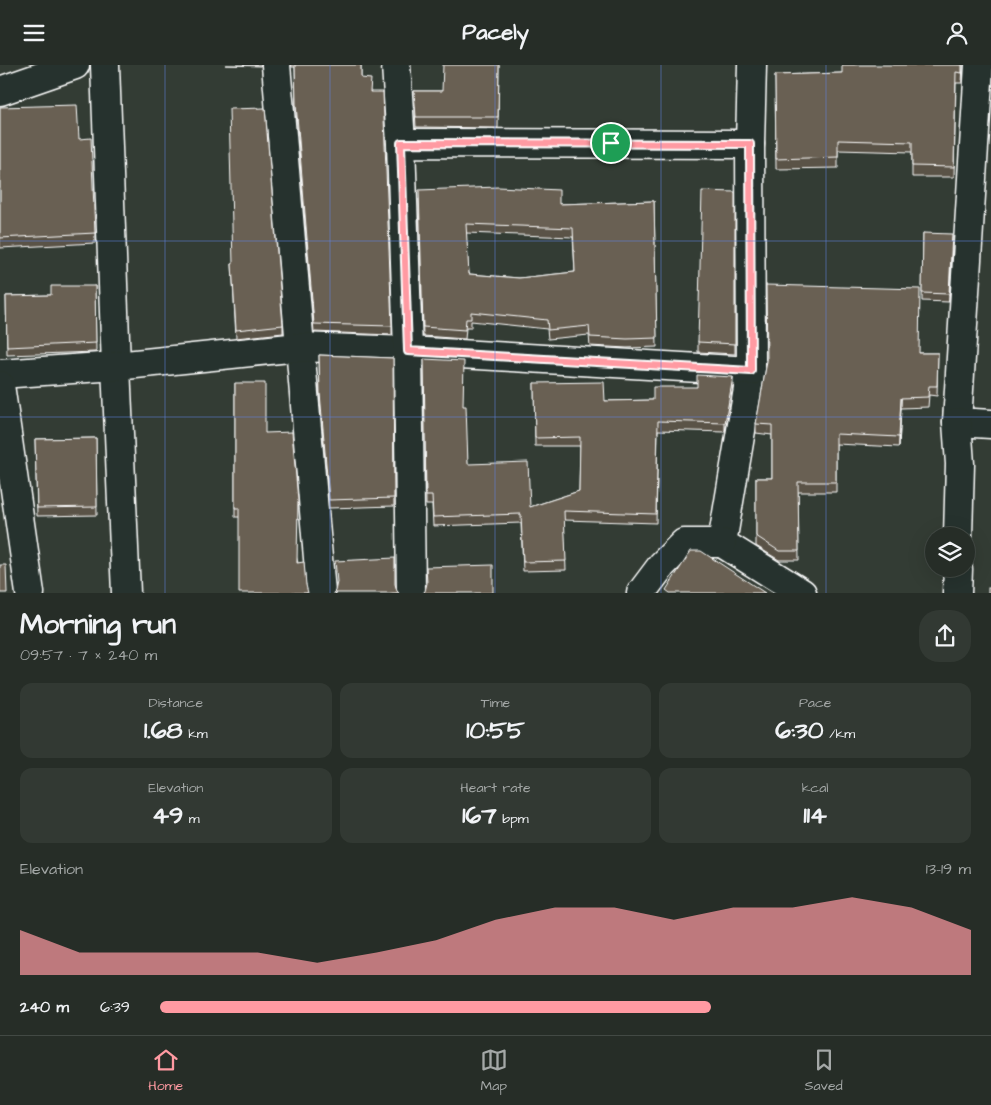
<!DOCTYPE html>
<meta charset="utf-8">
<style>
:root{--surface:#262d27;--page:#323933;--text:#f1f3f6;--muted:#a4a8a7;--line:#424944;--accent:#ff9aa2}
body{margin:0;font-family:"Architects Daughter",sans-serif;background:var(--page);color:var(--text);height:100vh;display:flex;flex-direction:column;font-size:19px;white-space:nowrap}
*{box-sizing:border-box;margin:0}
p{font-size:16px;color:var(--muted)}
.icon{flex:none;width:28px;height:28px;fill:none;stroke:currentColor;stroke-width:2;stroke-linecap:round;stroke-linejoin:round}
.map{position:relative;height:528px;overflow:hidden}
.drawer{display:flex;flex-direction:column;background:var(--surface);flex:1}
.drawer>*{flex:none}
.tools{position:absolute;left:925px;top:462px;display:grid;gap:10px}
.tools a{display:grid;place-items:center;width:50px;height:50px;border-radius:50%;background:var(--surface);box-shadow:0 5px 20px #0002,0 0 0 1px var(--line);font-size:25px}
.pin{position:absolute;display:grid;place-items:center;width:42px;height:42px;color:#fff;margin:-21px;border:2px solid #fff;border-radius:50%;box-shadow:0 1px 5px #0007}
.round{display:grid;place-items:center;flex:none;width:52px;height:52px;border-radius:20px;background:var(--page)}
.headline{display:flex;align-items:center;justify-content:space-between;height:85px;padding:0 20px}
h1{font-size:28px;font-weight:700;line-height:38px}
.metrics{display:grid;grid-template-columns:repeat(3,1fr);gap:8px;height:85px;padding:5px 20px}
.metrics div{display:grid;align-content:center;border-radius:12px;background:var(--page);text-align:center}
.metrics b{font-size:25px;font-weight:700}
.metrics small{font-size:14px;font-weight:400}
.metrics p{font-size:14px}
.chart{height:140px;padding:10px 20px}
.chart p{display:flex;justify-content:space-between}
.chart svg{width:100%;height:90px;margin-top:5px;fill:var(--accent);opacity:.7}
ul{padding:0 20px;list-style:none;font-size:16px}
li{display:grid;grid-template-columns:80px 60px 1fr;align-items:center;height:38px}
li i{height:12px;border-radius:6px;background:var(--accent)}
header{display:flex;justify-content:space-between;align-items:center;height:65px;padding:0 20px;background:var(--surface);font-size:22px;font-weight:700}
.dock{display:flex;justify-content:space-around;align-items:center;height:70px;border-top:1px solid var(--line);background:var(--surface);font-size:14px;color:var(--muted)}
.dock a{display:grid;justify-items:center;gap:2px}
.dock .current{color:var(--accent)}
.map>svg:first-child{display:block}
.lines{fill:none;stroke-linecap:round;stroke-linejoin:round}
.street-casing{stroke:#fff;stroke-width:31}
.street{stroke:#26332d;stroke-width:28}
.wall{fill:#5a5347;stroke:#fff;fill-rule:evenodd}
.shaded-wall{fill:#4a4339;stroke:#fff}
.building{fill:#696052;stroke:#fff;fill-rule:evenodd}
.route-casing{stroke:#fff;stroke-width:10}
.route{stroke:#ff9aa2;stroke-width:6}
.grid{fill:none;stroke:#6183e4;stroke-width:1;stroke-opacity:0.55}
</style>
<header><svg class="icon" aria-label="menu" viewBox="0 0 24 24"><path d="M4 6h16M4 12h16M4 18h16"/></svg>Pacely<svg class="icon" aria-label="person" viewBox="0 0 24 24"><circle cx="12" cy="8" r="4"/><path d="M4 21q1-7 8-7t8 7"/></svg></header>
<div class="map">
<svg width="991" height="528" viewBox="0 0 991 528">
<rect width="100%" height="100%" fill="#333c34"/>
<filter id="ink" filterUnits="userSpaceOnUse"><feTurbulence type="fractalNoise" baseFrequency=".02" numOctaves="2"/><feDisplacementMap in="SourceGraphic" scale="10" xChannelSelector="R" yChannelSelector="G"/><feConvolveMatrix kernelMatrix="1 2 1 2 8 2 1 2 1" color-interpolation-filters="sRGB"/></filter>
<g filter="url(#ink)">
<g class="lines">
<defs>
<g id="street">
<polyline points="105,0 116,301 126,528"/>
<polyline points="276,0 321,528"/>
<polyline points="396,0 401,78"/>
<polyline points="979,0 957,357 991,359"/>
<polyline points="0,26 75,0"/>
<polyline points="750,79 751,306 722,478 802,528"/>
<polyline points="0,309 116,301 299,282 408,286 751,306"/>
<polyline points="0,320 30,528"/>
<polyline points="957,357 960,399 958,471"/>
<polyline points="411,528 408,286 401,78 750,79 752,0"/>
<polyline points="641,528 662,500 684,478 722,478"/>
<polyline points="957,528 958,504"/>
</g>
</defs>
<!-- street casing -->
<use href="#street" class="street-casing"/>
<!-- street -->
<use href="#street" class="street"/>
</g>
<!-- wall -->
<g class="wall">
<polygon points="226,0 261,0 260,1"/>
<polygon points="291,0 361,0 361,13 371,27 392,261 392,270 314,267 296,47 295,2 292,2"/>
<polygon points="499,0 498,63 416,62 414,26 442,26"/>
<polygon points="963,0 962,18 956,18 954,112 912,112 912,87 838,85 838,103 776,104 775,10 842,8"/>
<polygon points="0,42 79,74 95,168 95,178 0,183"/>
<polygon points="735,127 735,289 698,287 698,277"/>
<path d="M 419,134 L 559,139 L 654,136 L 657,282 L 627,283 L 590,281 L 589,270 L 548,274 L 547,264 L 471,256 L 471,263 L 466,263 L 465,274 L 423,271 ZM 466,168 L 573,172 L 575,207 L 519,213 L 469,209 Z"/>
<polygon points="923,168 952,177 949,237 922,236"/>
<polygon points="232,199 283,260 283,268 236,273"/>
<polygon points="95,221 96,287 7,290 6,231 51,230"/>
<polygon points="919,288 938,288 937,331 929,330 928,342 901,343 899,382 836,379 836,427 798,427 799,495 779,495 756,481 756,413 772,413 772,370 756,368 756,359 767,296"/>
<polygon points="319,290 393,293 394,441 329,443 320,336"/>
<polygon points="424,294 463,341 468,399 530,442 579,426 580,381 535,381 534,318 605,336 653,335 697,322 733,321 725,367 658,365 656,458 564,455 566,505 523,506 521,458 433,461 432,440 426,440"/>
<polygon points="235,318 265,368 298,498 306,520 239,452 235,452"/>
<polygon points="96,373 97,450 37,451 35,374"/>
</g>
<!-- shaded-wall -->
<g class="shaded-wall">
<polygon points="952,169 952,177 949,237 949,229"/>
<polygon points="733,312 733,321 725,367 725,358"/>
<polygon points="901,333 901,343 899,382 899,372"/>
</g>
<!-- building -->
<g class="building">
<polygon points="295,0 361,0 361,13 371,14 370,27 383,27 392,261 314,259 296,39"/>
<polygon points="443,0 499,0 498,52 416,52 414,26 442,26"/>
<polygon points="842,0 962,0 962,8 956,7 954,102 912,101 912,77 838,75 838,92 776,94 775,10 842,8"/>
<polygon points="77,40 79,74 91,73 95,168 0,173 0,42"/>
<polygon points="265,43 283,260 236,265 232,199 233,199 229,44"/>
<path d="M 498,122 L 559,125 L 559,139 L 654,136 L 657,273 L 627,274 L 590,272 L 589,261 L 548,265 L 547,255 L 471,247 L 471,254 L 466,254 L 465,265 L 423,262 L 419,125 ZM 466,159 L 573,163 L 575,207 L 519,213 L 469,209 Z"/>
<polygon points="702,126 735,127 735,279 698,277"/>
<polygon points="923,168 952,169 949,229 922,228"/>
<polygon points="766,220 920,224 919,288 938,288 937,321 929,321 928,332 901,333 899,372 836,369 836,417 798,417 799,486 779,486 756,471 756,413 772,413 772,360 756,359 767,296"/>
<polygon points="51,221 95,221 96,278 7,282 6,231 51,230"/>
<polygon points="319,290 393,293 394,433 329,435 320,328"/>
<polygon points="424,294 464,296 463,341 466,341 468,399 528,397 530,442 579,426 580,372 535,373 534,318 604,317 605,336 653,335 653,322 697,322 697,310 733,312 725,358 658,356 656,449 564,446 566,496 523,497 521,449 433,452 432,431 426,431"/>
<polygon points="235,318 265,318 265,368 292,367 298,435 297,498 304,497 306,520 308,528 239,528 239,443 235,443"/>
<polygon points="96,373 97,442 37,443 35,374"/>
<polygon points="691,486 701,486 765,528 670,528 666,525"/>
<polygon points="395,493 395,519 397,526 399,528 333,528 335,526 337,517 335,496"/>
<polygon points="0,500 6,500 7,528 0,528"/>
<polygon points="493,500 493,528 423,528 425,526 427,518 426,502"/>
<rect x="988" y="523" width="3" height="5"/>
</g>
</g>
<g class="lines" filter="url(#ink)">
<defs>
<polygon id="route" points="401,78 750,79 751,306 408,286"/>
</defs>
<!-- route casing -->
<use href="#route" class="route-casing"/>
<!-- route -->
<use href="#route" class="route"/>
</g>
<!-- grid -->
<path class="grid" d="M 165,0 L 165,528M 330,0 L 330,528M 495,0 L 495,528M 661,0 L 661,528M 826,0 L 826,528M 0,176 L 991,176M 0,352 L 991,352"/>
</svg>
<div class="tools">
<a><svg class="icon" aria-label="layers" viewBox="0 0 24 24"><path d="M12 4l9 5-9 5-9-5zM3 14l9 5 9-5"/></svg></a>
</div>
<div class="pin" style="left:611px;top:78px;background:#1e9e55"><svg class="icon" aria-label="arrive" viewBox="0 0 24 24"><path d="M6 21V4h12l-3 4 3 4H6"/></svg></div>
</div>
<section class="drawer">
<div class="headline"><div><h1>Morning run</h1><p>09:57 · 7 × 240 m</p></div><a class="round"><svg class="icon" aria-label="share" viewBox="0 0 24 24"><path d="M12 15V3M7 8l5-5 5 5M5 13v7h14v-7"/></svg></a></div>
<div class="metrics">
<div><p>Distance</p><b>1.68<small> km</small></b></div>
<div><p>Time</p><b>10:55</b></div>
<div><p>Pace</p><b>6:30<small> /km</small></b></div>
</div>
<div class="metrics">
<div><p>Elevation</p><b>49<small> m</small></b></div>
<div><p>Heart rate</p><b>167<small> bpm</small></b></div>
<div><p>kcal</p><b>114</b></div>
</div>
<div class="chart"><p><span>Elevation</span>13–19 m</p>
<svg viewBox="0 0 160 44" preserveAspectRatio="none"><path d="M0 44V22L10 33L20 33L30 33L40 33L50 38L60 33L70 27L80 17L90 11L100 11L110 17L120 11L130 11L140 6L150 11L160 22V44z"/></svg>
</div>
<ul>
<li><b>240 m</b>6:39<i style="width:68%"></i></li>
</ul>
</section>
<nav class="dock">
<a class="current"><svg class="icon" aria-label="home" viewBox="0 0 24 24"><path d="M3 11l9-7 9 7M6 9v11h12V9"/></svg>Home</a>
<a><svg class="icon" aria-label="map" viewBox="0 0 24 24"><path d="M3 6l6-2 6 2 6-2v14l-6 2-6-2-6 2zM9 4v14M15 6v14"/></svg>Map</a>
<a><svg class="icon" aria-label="saved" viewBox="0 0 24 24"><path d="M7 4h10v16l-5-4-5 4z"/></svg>Saved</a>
</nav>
